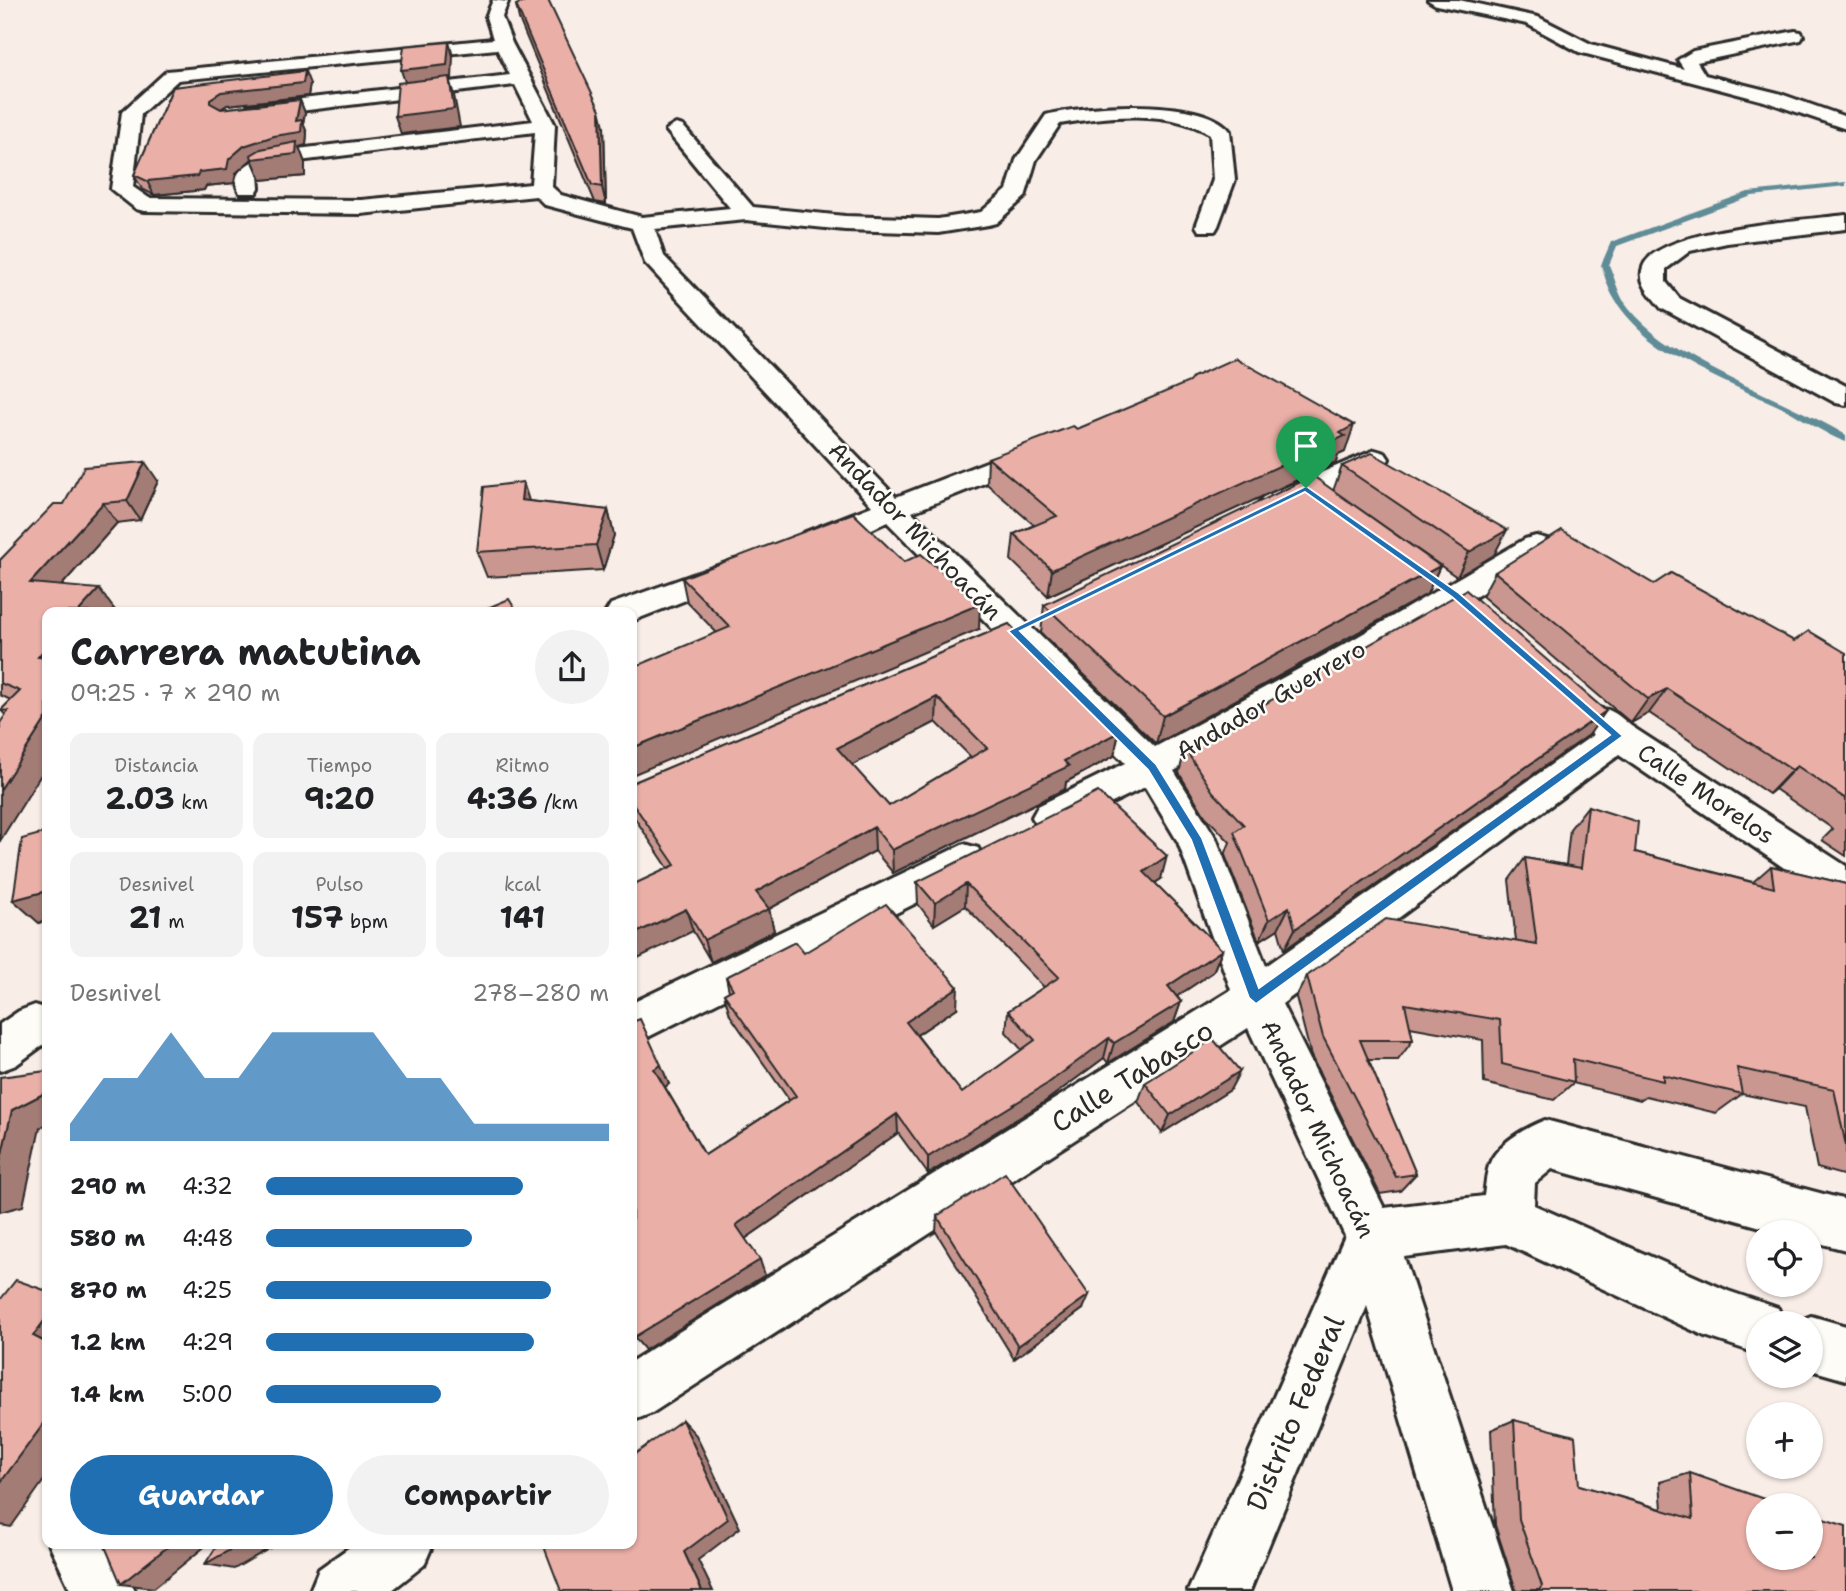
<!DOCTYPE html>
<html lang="es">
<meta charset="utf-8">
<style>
:root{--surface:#fff;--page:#f2f2f2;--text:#202124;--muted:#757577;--accent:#1f6fb2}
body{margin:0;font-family:"Shantell Sans",sans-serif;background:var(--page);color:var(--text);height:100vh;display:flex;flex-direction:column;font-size:26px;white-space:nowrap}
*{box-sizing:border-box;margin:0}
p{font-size:23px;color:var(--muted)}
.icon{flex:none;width:38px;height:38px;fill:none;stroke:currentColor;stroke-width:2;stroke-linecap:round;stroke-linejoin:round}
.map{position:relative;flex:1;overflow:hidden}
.side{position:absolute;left:42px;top:607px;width:595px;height:942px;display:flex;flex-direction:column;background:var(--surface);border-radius:14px;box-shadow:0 2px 5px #0004}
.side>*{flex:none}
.controls{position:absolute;left:1746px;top:1220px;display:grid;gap:14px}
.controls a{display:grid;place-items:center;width:77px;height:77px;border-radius:50%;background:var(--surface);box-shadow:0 2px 5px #0004;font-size:35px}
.pin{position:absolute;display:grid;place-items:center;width:60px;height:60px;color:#fff;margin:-72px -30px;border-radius:50% 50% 50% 0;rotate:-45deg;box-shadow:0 0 7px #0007}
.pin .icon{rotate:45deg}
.round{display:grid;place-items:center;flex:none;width:74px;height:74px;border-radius:37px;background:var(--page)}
.overview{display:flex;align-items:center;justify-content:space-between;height:119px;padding:0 28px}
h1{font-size:38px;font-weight:700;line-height:52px}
.stats{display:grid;grid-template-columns:repeat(3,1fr);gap:10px;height:119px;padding:7px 28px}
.stats div{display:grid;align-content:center;border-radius:14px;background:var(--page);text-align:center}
.stats b{font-size:30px;font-weight:700}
.stats small{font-size:19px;font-weight:400}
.stats p{font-size:19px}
.chart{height:196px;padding:14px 28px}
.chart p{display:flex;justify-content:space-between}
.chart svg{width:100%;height:126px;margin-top:7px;fill:var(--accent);opacity:.7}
.primary-button{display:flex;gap:14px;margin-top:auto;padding:14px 28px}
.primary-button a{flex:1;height:80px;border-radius:42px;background:var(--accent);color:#fff;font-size:28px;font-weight:700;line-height:80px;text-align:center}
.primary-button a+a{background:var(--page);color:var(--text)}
ul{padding:0 28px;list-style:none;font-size:23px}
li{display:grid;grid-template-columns:112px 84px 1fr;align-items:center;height:52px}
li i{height:18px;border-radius:9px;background:var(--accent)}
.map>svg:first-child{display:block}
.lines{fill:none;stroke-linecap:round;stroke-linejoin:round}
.stream{fill:#5e8c97;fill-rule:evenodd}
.minor-casing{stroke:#2b2b2b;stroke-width:6}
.minor{fill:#fdfcf7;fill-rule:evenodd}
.wall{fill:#c99790;stroke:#2b2b2b;stroke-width:2;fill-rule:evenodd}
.shaded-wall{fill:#a47b76;stroke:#2b2b2b;stroke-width:2}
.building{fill:#eab0a8;stroke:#2b2b2b;stroke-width:2;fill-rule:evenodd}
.route{fill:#1f6fb2;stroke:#fff;stroke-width:2;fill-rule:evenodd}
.labels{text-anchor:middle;stroke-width:5;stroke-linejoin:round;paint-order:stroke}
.street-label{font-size:24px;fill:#2b2b2b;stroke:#fdfcf7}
.near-street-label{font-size:28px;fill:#2b2b2b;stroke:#fdfcf7}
</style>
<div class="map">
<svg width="1846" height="1591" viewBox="0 0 1846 1591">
<rect width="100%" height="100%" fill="#f9ede7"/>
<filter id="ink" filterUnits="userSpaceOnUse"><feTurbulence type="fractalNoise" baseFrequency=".0143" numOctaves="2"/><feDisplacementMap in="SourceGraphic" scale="14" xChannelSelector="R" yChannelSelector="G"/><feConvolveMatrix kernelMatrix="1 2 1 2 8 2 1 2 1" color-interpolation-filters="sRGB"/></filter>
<g filter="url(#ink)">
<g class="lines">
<!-- stream -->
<path class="stream" d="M 1846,182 L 1846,186 L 1752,196 L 1617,246 L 1609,265 C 1614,276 1617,289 1623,300 C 1664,361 1782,396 1846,435 L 1846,442 C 1825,435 1805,419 1785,409 C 1729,383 1648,354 1615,300 C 1608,289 1605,277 1601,265 L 1611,242 L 1748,192 Z"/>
<defs>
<g id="minor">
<path d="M 493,0 L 508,2 L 502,17 L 512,43 L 555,125 L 552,187 L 561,195 L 642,217 L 730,208 L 666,130 L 676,124 L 683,126 L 753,207 L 845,216 L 938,219 L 981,212 L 1007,190 L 1016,160 L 1046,115 C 1084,105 1204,96 1230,131 L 1235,180 L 1218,226 L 1215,231 L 1199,231 L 1196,226 L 1213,180 L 1210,134 C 1168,109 1107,116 1060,124 L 1036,160 L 1025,197 L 996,223 L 988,225 L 938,233 L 845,230 L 746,220 L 655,229 L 664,256 L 896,497 L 1025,447 L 1035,444 L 1045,447 L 1049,453 L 1045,459 L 912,512 L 1155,747 L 1345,644 L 1525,539 L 1536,536 L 1547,539 L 1552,546 L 1547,553 L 1370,661 L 1174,771 L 1216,838 L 1266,966 L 1593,735 L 1581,720 L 1586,711 C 1608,704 1615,713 1631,726 L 1846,866 L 1846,905 L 1831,900 L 1619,755 L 1282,1004 L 1384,1208 L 1484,1196 C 1486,1183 1486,1165 1495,1154 C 1506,1139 1528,1127 1545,1120 L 1846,1200 L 1846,1250 L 1811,1241 L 1811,1232 L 1779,1232 L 1552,1169 L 1535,1183 L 1534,1205 L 1728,1291 L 1778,1308 L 1784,1323 L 1759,1323 L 1759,1354 L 1705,1336 L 1506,1244 L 1404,1257 L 1514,1591 L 1452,1591 L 1367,1306 L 1250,1591 L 1188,1591 L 1345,1236 L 1248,1028 L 652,1413 L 632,1421 L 632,1361 L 1231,990 L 1178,842 L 1145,787 L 1052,832 L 1038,828 L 1032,817 L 1038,806 L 1125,763 L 887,522 C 863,532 829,554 803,547 L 798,540 L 803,533 L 872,506 L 645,263 L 632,228 L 545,205 L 536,196 L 361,214 L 144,211 L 136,209 L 111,189 L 122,112 L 167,71 L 493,39 L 486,17 ZM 497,49 L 510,75 L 250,105 L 240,111 L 250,117 L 515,85 L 533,121 L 289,150 C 270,155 223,164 240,193 L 256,193 L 259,188 L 258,175 L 269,168 L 291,162 L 535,132 L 531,184 L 361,200 L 149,198 L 133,187 L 141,114 L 178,80 Z"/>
<polygon points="1428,0 1459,0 1538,17 1591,44 1684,69 1678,60 1693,51 1795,31 1801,32 1803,36 1801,40 1697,62 1705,75 1778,93 1846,117 1846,129 1764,101 1579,52 1527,24 1436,5"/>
<path d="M 1846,215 L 1846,229 L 1727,243 L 1690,251 L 1666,269 L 1666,282 L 1679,298 L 1846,386 L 1846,405 L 1836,403 L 1661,308 C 1652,296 1637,283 1643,267 C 1656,228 1808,220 1846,215 Z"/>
<polygon points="1375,450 1385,453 1389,459 1385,465 1285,511 1274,513 1263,511 1259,504 1263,497"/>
<polygon points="734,560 745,563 750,570 745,577 632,621 632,612 606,612 611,604"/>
<polygon points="964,844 978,848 984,860 978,872 632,1045 632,1003"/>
<polygon points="35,1005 47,1009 47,1042 16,1065 0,1071 0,1024 19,1011"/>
<polygon points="1811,1316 1846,1326 1846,1380 1811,1370 1811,1323 1794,1323"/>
<polygon points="49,1544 111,1544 135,1591 71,1591"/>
<polygon points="354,1544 433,1544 424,1565 391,1591 310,1591 319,1569"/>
</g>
</defs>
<!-- minor casing -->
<use href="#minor" class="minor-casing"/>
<!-- minor -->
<use href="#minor" class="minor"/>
</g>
<!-- wall -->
<g class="wall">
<polygon points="516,5 604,126 606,204 595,202 519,19"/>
<polygon points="310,84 308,96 227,105 221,109 300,100 305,113 303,123 307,133 306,145 299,147 305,163 305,176 261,180 252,159 236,173 234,183 206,186 204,190 154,195 142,189 134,175 173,87"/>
<polygon points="1077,429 1345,452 1338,455 1336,462 1048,596 1011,560 1014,534 1034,525 987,484 988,458"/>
<polygon points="1342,466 1494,555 1457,577 1333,491"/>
<polygon points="158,481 140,520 117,523 61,586 114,609 111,612 47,612 47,765 1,710 11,700 0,695 0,560 64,504"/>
<polygon points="529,501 608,510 614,535 603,570 487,577 477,552"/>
<polygon points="904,562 979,629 717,633 687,602 682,578"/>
<polygon points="1440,566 1427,594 1156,744 1041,633 1044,605"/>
<polygon points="1495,572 1654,584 1794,641 1846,653 1846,856 1822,840 1833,829 1775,789 1769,794 1649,713 1631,723 1482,596"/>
<path d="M 1009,624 L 1114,756 L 1066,782 L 1065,789 L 893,873 L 875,851 L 769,909 L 774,931 L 711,962 L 693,931 L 668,868 L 632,814 L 632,783 ZM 936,722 L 971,757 L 889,806 L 852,765 Z"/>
<polygon points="1589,735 1284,950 1278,929 1259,941 1225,855 1230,842 1205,816 1179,773 1185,749"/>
<polygon points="1588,806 1635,852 1753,882 1771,866 1846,884 1846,1176 1817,1168 1805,1107 1742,1094 1716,1113 1646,1096 1640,1100 1573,1083 1554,1100 1484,1083 1483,1040 1410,1027 1413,1040 1398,1060 1368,1060 1416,1174 1400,1191 1380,1194 1311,1056 1296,997 1307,976 1516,941 1509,880 1525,858 1566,865 1570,829"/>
<polygon points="1161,879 1155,883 1222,950 1213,972 1177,996 1181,1002 1174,1022 1108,1063 1104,1058 1043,1103 928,1174 898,1133 745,1239 765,1275 645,1350 634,1189 632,1022 669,1084 665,1087 705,1155 789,1100 730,1015 724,994 729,991 726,977 804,953 957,1008 917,1035 962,1093 1022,1050 1006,1032 1008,1011 1044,987 965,906 934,925 918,904 917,882"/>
<polygon points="1145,1083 1230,1090 1162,1133 1138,1102"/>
<polygon points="937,1216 1083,1309 1014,1359 936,1232"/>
<polygon points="1514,1420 1579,1485 1662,1509 1660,1482 1690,1473 1846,1591 1515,1591 1516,1590 1495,1525 1491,1430"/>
</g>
<!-- shaded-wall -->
<g class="shaded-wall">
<polygon points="449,42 453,56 452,79 449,79 454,95 460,127 401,134 395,116 406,85 401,70"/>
<polygon points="305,71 310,84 308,96 227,105 216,112 210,103 210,99 221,92"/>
<polygon points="300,100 305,113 303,123 307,133 306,145 299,147 305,163 305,176 261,180 252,159 236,173 234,183 206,186 204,190 154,195 147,181 199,172 229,159 244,146 296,121"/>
<polygon points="600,110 604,126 606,204 602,187"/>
<polygon points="1354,425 1345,452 1338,455 1336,462 1048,596 1052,570"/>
<polygon points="145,462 158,481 140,520 127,501"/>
<polygon points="523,482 531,507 521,500"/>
<polygon points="103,503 117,523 46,603 30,583"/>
<polygon points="608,510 614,535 603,570 596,545"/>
<polygon points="1507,530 1494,555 1457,577 1469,552"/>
<polygon points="1440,566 1427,594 1156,744 1163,716"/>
<polygon points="99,589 114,609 111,612 78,612"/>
<polygon points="980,604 979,629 632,775 632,748"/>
<polygon points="47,646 47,668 38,657"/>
<polygon points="1667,689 1649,713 1631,723 1648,699"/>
<polygon points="937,697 936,722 839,772 837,748"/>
<polygon points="1606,711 1589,735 1284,950 1295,929"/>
<polygon points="47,717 47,765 0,841 0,790"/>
<polygon points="1119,732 1114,756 1066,782 1065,789 893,873 892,850"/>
<polygon points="1797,766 1775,789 1769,794 1792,770"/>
<polygon points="874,827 875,851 769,909 774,931 711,962 704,940 756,892"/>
<polygon points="1167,856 1161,879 1138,894 1144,872"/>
<polygon points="966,884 965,906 934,925 935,903"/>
<polygon points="47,891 47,920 39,923 13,900"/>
<polygon points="1289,907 1278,929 1259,941 1269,920"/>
<polygon points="686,909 693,931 632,961 632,935"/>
<polygon points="1222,950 1213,972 1161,1007 1168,986"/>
<polygon points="958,987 957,1008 906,1042 906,1022"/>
<polygon points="1181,1002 1174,1022 1108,1063 1114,1043"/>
<polygon points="1109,1038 1104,1058 1043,1103 928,1174 928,1157"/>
<polygon points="661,1065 669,1084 663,1088 654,1069"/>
<polygon points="1240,1071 1230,1090 1162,1133 1170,1115"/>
<polygon points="47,1092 47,1124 40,1128 23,1206 0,1212 0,1162 12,1110"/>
<polygon points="897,1114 898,1133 742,1241 736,1225"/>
<polygon points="760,1260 765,1275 645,1350 634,1337"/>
<polygon points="1089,1295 1083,1309 1014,1359 1018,1346"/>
<polygon points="47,1317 47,1343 33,1336"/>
<polygon points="47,1419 47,1476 11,1527 0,1525 0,1483"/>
<polygon points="682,1420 696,1435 740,1528 698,1560 713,1591 702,1591 684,1552"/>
<polygon points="171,1544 208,1544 154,1588 121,1584"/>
<polygon points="240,1544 277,1544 234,1569 205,1564"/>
</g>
<!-- building -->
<g class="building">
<polygon points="527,0 548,0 600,110 602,187 592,185 516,5"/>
<polygon points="449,42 447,65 401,70 404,46"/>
<polygon points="305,71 303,83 221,92 210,99 210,103 221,109 300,100 296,121 302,120 301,132 274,136 244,146 229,159 227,169 199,172 197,176 147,181 134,175 173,87"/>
<polygon points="449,77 454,109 395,116 398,83"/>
<polygon points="297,142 296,154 252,159 251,155 261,149"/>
<polygon points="1235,358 1354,425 1340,433 1345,436 1052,570 1014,534 1057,516 988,458 1073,426 1077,429 1189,382 1193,377"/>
<polygon points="1372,453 1507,530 1469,552 1342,466"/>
<polygon points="145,462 127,501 103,503 30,583 99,589 78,612 47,612 47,646 38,657 47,658 47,717 0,790 0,723 8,711 1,710 20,691 0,683 0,560 54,504 64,504 84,467"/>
<polygon points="1313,476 1440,566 1163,716 1044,605"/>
<polygon points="523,482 521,500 608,510 596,545 477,552 484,487"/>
<polygon points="853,513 904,562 921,554 980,604 632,748 632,668 730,627 682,578"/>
<polygon points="1562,530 1654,584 1671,573 1794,641 1809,631 1846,653 1846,799 1797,766 1792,770 1667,689 1648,699 1495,572"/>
<polygon points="1466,590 1606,711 1295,929 1289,907 1269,920 1234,832 1244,825 1213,792 1185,749"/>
<polygon points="509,599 517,612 478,612"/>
<path d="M 1009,624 L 1119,732 L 1064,761 L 1069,766 L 892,850 L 874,827 L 756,892 L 769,909 L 704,940 L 686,909 L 632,935 L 632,885 L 675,865 L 632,802 L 632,783 ZM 937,697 L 987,748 L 889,806 L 837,748 Z"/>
<polygon points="1098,792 1167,856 1144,872 1222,950 1168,986 1181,1002 1114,1043 1109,1038 1047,1084 928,1157 897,1114 736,1225 760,1260 634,1337 632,1333 632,1190 634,1189 632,1185 632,1022 640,1019 661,1065 654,1069 705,1155 796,1096 724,994 733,989 726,977 795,942 804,953 886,904 958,987 906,1022 962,1093 1035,1040 1008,1011 1059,977 966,884 935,903 917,882"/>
<polygon points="1588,806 1638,822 1635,852 1774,888 1771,866 1846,884 1846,1146 1834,1089 1737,1068 1742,1094 1663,1075 1663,1081 1573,1059 1574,1082 1502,1064 1500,1020 1405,1004 1413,1040 1360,1040 1416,1174 1396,1177 1323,1037 1307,976 1386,919 1537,945 1525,858 1581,868"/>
<polygon points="47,832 47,891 13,900 22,839"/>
<polygon points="1213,1039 1240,1071 1170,1115 1145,1083"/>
<polygon points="47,1071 47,1092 12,1110 0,1162 0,1077"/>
<polygon points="1005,1173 1089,1295 1018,1346 937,1216"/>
<polygon points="16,1280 47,1291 47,1317 33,1336 47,1343 47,1419 0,1483 0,1300"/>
<polygon points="682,1420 728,1519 684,1552 702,1591 561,1591 543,1544 632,1544 632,1456"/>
<polygon points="1514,1420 1575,1436 1579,1485 1693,1519 1690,1473 1781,1505 1759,1505 1759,1558 1811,1558 1811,1515 1846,1526 1846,1591 1523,1591 1523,1590 1539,1590 1542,1586 1519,1519"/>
<polygon points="104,1544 171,1544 121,1584"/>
<polygon points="218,1544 240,1544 205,1564"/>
</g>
</g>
<!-- route -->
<path class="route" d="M 1306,486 L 1459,593 L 1623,736 L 1256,1004 L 1249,998 L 1191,840 L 1148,770 L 1008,631 ZM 1305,492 L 1452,597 L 1610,735 L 1259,988 L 1202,838 L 1156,764 L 1020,631 Z"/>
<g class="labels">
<!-- street labels -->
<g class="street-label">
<text transform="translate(915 531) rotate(46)" y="8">Andador Michoacán</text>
<text transform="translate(1271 700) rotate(-30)" y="8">Andador Guerrero</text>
<text transform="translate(1706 794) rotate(34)" y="8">Calle Morelos</text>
<text transform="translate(1318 1129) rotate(65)" y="8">Andador Michoacán</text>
</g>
<!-- near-street labels -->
<g class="near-street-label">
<text transform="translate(1132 1076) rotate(-32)" y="10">Calle Tabasco</text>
<text transform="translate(1295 1413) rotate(-67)" y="10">Distrito Federal</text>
</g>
</g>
</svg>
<div class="controls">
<a><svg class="icon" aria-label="locate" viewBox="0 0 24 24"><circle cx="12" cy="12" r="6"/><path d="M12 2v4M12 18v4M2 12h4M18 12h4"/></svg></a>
<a><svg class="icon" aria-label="layers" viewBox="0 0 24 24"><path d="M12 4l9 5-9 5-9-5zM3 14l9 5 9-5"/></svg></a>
<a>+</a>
<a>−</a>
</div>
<div class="pin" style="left:1306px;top:488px;background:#1e9e55"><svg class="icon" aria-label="arrive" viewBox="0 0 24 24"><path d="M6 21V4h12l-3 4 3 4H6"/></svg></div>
<section class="side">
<div class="overview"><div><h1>Carrera matutina</h1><p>09:25 · 7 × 290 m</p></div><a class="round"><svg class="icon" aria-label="share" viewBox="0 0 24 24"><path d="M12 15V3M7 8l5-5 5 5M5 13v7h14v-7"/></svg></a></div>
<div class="stats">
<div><p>Distancia</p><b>2.03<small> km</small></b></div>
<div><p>Tiempo</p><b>9:20</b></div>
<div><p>Ritmo</p><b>4:36<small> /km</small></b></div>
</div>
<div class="stats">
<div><p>Desnivel</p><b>21<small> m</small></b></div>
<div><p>Pulso</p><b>157<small> bpm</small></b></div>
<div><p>kcal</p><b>141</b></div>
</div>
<div class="chart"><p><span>Desnivel</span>278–280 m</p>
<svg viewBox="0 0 160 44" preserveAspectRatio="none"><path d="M0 44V38L10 22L20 22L30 6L40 22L50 22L60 6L70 6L80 6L90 6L100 22L110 22L120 38L130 38L140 38L150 38L160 38V44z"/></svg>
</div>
<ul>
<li><b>290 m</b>4:32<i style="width:75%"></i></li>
<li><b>580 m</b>4:48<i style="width:60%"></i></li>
<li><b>870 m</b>4:25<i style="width:83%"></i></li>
<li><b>1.2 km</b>4:29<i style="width:78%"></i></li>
<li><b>1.4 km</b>5:00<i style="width:51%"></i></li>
</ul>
<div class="primary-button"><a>Guardar</a><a>Compartir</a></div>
</section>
</div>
